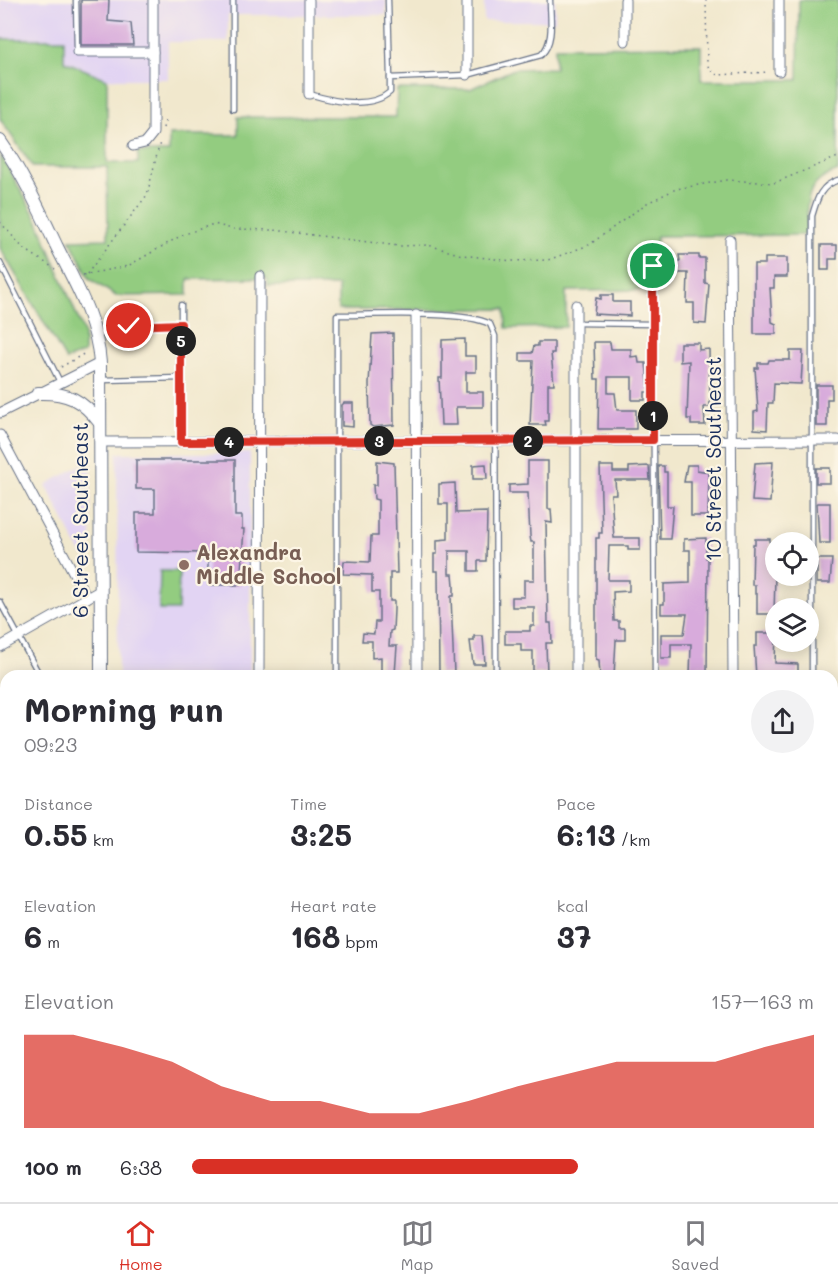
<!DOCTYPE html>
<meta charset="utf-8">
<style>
:root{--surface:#fff;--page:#f2f2f3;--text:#2b2b33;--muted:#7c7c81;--line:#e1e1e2;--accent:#d93025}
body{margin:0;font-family:Mali,sans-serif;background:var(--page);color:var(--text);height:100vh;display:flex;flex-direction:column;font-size:22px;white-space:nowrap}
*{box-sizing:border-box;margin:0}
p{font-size:20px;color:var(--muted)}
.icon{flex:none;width:33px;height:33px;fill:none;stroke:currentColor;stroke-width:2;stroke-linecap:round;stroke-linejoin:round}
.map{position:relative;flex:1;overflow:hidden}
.sheet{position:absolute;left:0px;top:670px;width:838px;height:532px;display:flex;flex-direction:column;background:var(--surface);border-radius:18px 18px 0 0;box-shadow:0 3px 15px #0003}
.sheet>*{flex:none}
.buttons{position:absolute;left:765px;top:532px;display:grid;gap:12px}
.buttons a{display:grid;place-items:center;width:54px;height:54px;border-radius:50%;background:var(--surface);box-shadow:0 3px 15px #0003;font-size:30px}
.pin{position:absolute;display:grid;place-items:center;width:51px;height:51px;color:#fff;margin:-26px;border:3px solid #fff;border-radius:50%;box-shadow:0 2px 6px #0007}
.km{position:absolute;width:30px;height:30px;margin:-15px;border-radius:50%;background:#222;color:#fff;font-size:16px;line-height:30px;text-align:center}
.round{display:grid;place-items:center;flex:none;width:63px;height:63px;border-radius:32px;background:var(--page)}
.head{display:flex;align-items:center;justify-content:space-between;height:102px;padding:0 24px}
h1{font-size:33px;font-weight:700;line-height:45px}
.figures{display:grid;grid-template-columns:repeat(3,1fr);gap:9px;height:102px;padding:6px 24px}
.figures div{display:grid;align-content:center}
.figures b{font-size:30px;font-weight:700}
.figures small{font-size:16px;font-weight:400}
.figures p{font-size:16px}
.chart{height:168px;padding:12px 24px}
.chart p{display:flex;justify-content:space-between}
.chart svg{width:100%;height:108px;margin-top:6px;fill:var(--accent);opacity:.7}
ul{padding:0 24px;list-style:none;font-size:20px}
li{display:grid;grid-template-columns:96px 72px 1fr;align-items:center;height:45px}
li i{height:15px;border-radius:8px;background:var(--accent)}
.tab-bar{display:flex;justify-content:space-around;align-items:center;height:84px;border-top:2px solid var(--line);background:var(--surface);font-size:16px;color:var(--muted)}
.tab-bar a{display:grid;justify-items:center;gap:3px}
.tab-bar .current{color:var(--accent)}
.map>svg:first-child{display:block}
.built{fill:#e2d4f3}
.green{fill:#93cc80;stroke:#577e6f;stroke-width:1.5}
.building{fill:#d8abdc}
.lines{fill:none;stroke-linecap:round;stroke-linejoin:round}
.service-casing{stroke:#667085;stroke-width:7}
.minor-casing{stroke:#667085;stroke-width:11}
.tertiary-casing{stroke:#667085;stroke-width:14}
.path{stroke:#667085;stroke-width:1.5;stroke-dasharray:1.5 4.5;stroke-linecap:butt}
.service{stroke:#fff;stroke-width:4.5}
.minor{stroke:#fff;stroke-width:9}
.tertiary{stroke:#fff;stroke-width:12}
.route-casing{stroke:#fff;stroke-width:12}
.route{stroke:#d93025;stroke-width:8}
.education-dot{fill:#8d6e63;stroke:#fcf5e5;stroke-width:2}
.labels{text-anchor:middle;stroke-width:4.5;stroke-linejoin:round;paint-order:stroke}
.street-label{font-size:21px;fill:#1b2f5e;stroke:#fcf5e5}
.education-label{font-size:21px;font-weight:bold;fill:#785e54;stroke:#fcf5e5;text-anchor:start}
</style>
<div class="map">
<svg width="838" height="1202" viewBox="0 0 838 1202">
<rect width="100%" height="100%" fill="#fcf5e5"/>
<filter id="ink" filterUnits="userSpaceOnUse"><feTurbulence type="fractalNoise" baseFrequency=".0167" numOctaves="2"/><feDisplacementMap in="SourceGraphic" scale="12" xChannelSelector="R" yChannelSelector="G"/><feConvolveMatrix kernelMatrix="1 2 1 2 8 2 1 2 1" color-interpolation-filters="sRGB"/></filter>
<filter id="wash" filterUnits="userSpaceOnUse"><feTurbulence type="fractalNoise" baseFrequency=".008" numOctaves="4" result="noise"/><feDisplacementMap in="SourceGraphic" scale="24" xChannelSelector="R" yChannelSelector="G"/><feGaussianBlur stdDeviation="1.35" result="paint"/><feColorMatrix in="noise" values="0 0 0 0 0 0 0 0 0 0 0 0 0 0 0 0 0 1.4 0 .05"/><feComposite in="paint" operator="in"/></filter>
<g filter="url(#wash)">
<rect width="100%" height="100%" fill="#f1e8cd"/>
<!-- built -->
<g class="built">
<polygon points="0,0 386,0 386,15 228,15 228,42 168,42 168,79 107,79 64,61 63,39 0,39"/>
<rect x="484" y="0" width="71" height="21"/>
<polygon points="117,453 250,453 250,676 118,676"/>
<polygon points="91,459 91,556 82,556 46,485"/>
</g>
<!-- green -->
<g class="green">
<path d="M 799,0 L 838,0 L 838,171 C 803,183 807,203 807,235 L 656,236 L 656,260 L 648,261 L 648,290 L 566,291 L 566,327 L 506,328 L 505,309 L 338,310 L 338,286 L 268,286 L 267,278 L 188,279 L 188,295 L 116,296 L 90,279 L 70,240 L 108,239 L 107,167 L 33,167 L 0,119 L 0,39 L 64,39 L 64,61 L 107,79 L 107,163 L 138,163 L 138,152 L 169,152 L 169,135 L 238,135 L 238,117 L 396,117 L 397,89 L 470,89 L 514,69 L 555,68 L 555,47 L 701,46 L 701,80 L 798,80 Z"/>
<polygon points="0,154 37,219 84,333 84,353 66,360 0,248"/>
<polygon points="160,571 179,571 178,610 159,610"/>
<polygon points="833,1187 838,1187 838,1202 589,1202 589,1197 832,1197"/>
</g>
<g id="blocks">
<!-- building -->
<g class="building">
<polygon points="81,0 109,0 108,21 131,23 133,45 81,45"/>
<polygon points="821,245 837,245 837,259 829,259 829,270 821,270"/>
<polygon points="679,255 699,255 699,258 705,258 705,283 709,284 706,324 694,323 694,303 687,303 688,273 663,273 663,261 680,261"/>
<polygon points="765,258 787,258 787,277 774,277 774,288 770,288 772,322 776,324 776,334 754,334 754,264 765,264"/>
<polygon points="601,295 613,295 613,302 630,302 630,316 594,314 596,298 601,299"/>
<polygon points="393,333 394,425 373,427 370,425 369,384 372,334"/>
<polygon points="465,339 465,356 476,356 476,372 466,372 466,392 483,392 483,407 456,407 457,425 441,425 439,378 442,378 442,340"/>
<polygon points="538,342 554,342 554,353 551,353 554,384 548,384 548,421 545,421 546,425 530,425 533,361 520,361 520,353 532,353 534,346 538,346"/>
<polygon points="594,342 610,342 611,349 631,349 631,357 638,356 639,363 646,363 649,392 645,392 645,400 632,400 632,377 608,377 608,393 615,393 617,410 636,410 636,429 598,429 599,379 595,379"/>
<polygon points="680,343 699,343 699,350 709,349 710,407 704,407 705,425 691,425 691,419 687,419 689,361 680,362"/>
<polygon points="790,351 803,351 801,384 774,383 773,403 768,403 767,430 754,429 754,412 758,411 755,368 758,368 758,363 768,363 769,360 790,360"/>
<polygon points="816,385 832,385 832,399 827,399 827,426 816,426"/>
<polygon points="344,403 353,403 353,427 342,426 342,405"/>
<polygon points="136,460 235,460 235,516 242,516 242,529 244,529 240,585 208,585 208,553 136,552 136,513 155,513 155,489 136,489"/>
<polygon points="377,461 394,463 397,573 390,573 390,601 394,601 394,610 393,630 390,631 389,646 397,646 395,674 381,675 381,657 372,658 372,641 362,641 363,633 374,634 375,622 379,622 379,592 372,592 372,575 343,574 344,561 370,562 371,536 378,536 378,500 374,499 373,485 377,485"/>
<polygon points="528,461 548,461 548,509 551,509 552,523 546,522 548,623 551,623 552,643 546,643 547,673 533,673 533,651 521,651 521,644 505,644 505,631 530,631 530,626 534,626 534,607 512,607 512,597 524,597 524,580 534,580 534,542 531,542 530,536 528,493 509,493 509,485 528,484"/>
<polygon points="773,462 770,502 752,501 755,463"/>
<polygon points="486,464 487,479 473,479 473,465"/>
<polygon points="687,465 697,465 697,470 709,472 708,516 691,516 691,482 684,482"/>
<polygon points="600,466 613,466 613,472 629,472 629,467 649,466 650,480 615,480 616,494 611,494 614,538 640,538 640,550 628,550 628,546 609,546 608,580 629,580 629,591 613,592 614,621 619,621 619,628 625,628 625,640 616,640 614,676 600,676 599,660 596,659 596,538 599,538 599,533 602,533"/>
<polygon points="658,466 664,466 664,472 667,472 667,506 673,506 670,539 660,539"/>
<rect x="816" y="468" width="14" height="15"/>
<polygon points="455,483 456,513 487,512 486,561 478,561 478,571 469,571 469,551 449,551 449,574 453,574 454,585 454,596 451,596 454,674 439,674 438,571 434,571 434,554 437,554 437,540 448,539 448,504 439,504 439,484"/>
<polygon points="817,503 830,503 830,543 819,543"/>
<polygon points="706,538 706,558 708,558 707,676 690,676 691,644 671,644 671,658 661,658 661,634 684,634 687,614 661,614 661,604 664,604 664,584 690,583 690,550 684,550 684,539"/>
<polygon points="755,539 770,539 770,573 775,576 774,614 757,614 757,594 755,594 755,585 752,585 753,544 755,544"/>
<polygon points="817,559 832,559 830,583 817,583"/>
<polygon points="757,633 776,633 775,663 798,664 798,676 756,676 754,646 757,646"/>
<polygon points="474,636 483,636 485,664 473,664 470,641 474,641"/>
</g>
</g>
</g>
<g filter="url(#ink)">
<use href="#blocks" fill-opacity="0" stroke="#667085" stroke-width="1.5"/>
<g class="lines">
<defs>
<g id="service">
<polyline points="76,0 77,51"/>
<polyline points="233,0 233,109"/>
<polyline points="388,0 390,78"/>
<path d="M 309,94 C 332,101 370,110 390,92 L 390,78 L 467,75 L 541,55 C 555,42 550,18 550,0"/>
<polyline points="0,263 60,382"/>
<polyline points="653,266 655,676"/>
<polyline points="181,305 181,442"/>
<polyline points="576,323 653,324"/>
<polyline points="98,335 129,326 181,324"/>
<polyline points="103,380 181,378"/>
<polyline points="0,602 40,676"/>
<path d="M 337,676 L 337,315 C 372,315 463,310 490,324 L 495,336 L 496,676"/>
<path d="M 812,676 L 812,216 C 817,199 820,186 838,180"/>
<polyline points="0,930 6,942"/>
<polyline points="182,1197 182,1202"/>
<polyline points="340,1197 340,1202"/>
<polyline points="498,1197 498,1202"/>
</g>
<g id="minor">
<polyline points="625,41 625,0"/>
<polyline points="77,52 153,52"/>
<polyline points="779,71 779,0"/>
<polyline points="467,75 467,0"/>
<polyline points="309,94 309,0"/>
<polyline points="133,146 145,143 153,133 153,0"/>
<polyline points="730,240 733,676"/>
<polyline points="576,305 576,676"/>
<polyline points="416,315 417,676"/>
<polyline points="0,413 100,363"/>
<polyline points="0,435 87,598"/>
<polyline points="100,442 838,440"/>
<polyline points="0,647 101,590"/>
<polyline points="259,676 260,276"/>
<polyline points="0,767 6,778"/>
<polyline points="832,823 838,823"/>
<polyline points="0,999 6,995"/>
<polyline points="0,1099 6,1110"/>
<polyline points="832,1174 838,1174"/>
<polyline points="53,1197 56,1202"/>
<polyline points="260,1197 260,1202"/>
<polyline points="418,1197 418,1202"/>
<polyline points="576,1197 576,1202"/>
</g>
<g id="tertiary">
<path d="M 0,141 C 23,174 40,211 57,247 C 76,285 97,320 100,363 L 101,676"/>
<path d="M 38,393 C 68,392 82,400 100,423"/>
<polyline points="101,1202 101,1197"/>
</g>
</defs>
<!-- service casing -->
<use href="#service" class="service-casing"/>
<!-- minor casing -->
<use href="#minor" class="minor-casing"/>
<!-- tertiary casing -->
<use href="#tertiary" class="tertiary-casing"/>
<!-- path -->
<g class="path">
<polyline points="706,0 707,64 710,70 717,75 769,72"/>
<polyline points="163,128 165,121"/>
<polyline points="0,222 23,248 55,269"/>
<polyline points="87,274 147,195 160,142"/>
<polyline points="83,275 128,266 182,235 214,224 232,229 274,230 399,246 428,245 462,255 512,261 548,260 589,245 647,203 676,189 727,180 774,183 838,157"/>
<polyline points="61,367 87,352"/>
</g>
<!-- service -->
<use href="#service" class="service"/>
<!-- minor -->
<use href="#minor" class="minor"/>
<!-- tertiary -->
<use href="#tertiary" class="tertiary"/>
</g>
</g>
<g class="lines" filter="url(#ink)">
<defs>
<polyline id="route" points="129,326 181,324 181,442 653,440 653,266"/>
</defs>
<!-- route casing -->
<use href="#route" class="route-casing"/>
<!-- route -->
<use href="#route" class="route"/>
</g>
<!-- markers -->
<circle class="education-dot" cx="184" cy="565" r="6"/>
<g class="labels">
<!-- street labels -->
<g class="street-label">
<text transform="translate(714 459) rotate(-90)" y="7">10 Street Southeast</text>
<text transform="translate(81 520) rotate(-90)" y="7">6 Street Southeast</text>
</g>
<!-- education labels -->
<g class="education-label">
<text x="196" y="560">Alexandra<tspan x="196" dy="24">Middle School</tspan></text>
</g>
</g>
</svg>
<div class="buttons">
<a><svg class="icon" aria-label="locate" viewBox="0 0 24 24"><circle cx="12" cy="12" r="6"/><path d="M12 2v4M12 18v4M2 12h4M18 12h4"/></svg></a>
<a><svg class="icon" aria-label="layers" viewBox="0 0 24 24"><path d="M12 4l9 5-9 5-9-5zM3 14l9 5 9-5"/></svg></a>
</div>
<div class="pin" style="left:653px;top:266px;background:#1e9e55"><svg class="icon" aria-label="arrive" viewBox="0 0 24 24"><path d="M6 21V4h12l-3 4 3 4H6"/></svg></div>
<div class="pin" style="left:129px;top:326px;background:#d93025"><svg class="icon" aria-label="check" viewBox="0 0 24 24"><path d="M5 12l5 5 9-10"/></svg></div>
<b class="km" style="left:653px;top:416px">1</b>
<b class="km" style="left:528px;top:441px">2</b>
<b class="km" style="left:379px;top:441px">3</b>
<b class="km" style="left:229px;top:442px">4</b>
<b class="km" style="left:181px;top:341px">5</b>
<section class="sheet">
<div class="head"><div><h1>Morning run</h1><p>09:23</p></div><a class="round"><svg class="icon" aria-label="share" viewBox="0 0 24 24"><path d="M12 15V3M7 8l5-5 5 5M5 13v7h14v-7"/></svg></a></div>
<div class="figures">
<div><p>Distance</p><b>0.55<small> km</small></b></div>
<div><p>Time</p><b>3:25</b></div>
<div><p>Pace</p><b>6:13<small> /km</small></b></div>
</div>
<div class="figures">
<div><p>Elevation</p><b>6<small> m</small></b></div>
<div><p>Heart rate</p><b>168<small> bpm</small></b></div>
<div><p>kcal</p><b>37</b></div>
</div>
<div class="chart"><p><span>Elevation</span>157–163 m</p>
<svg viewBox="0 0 160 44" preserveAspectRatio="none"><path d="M0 44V6L10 6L20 11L30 17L40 27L50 33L60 33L70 38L80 38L90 33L100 27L110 22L120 17L130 17L140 17L150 11L160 6V44z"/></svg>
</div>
<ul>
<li><b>100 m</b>6:38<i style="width:62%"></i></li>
</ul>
</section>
</div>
<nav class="tab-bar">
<a class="current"><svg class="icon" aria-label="home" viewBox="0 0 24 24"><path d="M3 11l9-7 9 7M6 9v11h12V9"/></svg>Home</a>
<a><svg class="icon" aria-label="map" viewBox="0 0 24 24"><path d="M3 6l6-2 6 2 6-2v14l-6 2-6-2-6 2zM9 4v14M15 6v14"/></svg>Map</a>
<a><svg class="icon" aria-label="saved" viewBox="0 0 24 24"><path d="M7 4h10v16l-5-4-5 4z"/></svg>Saved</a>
</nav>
